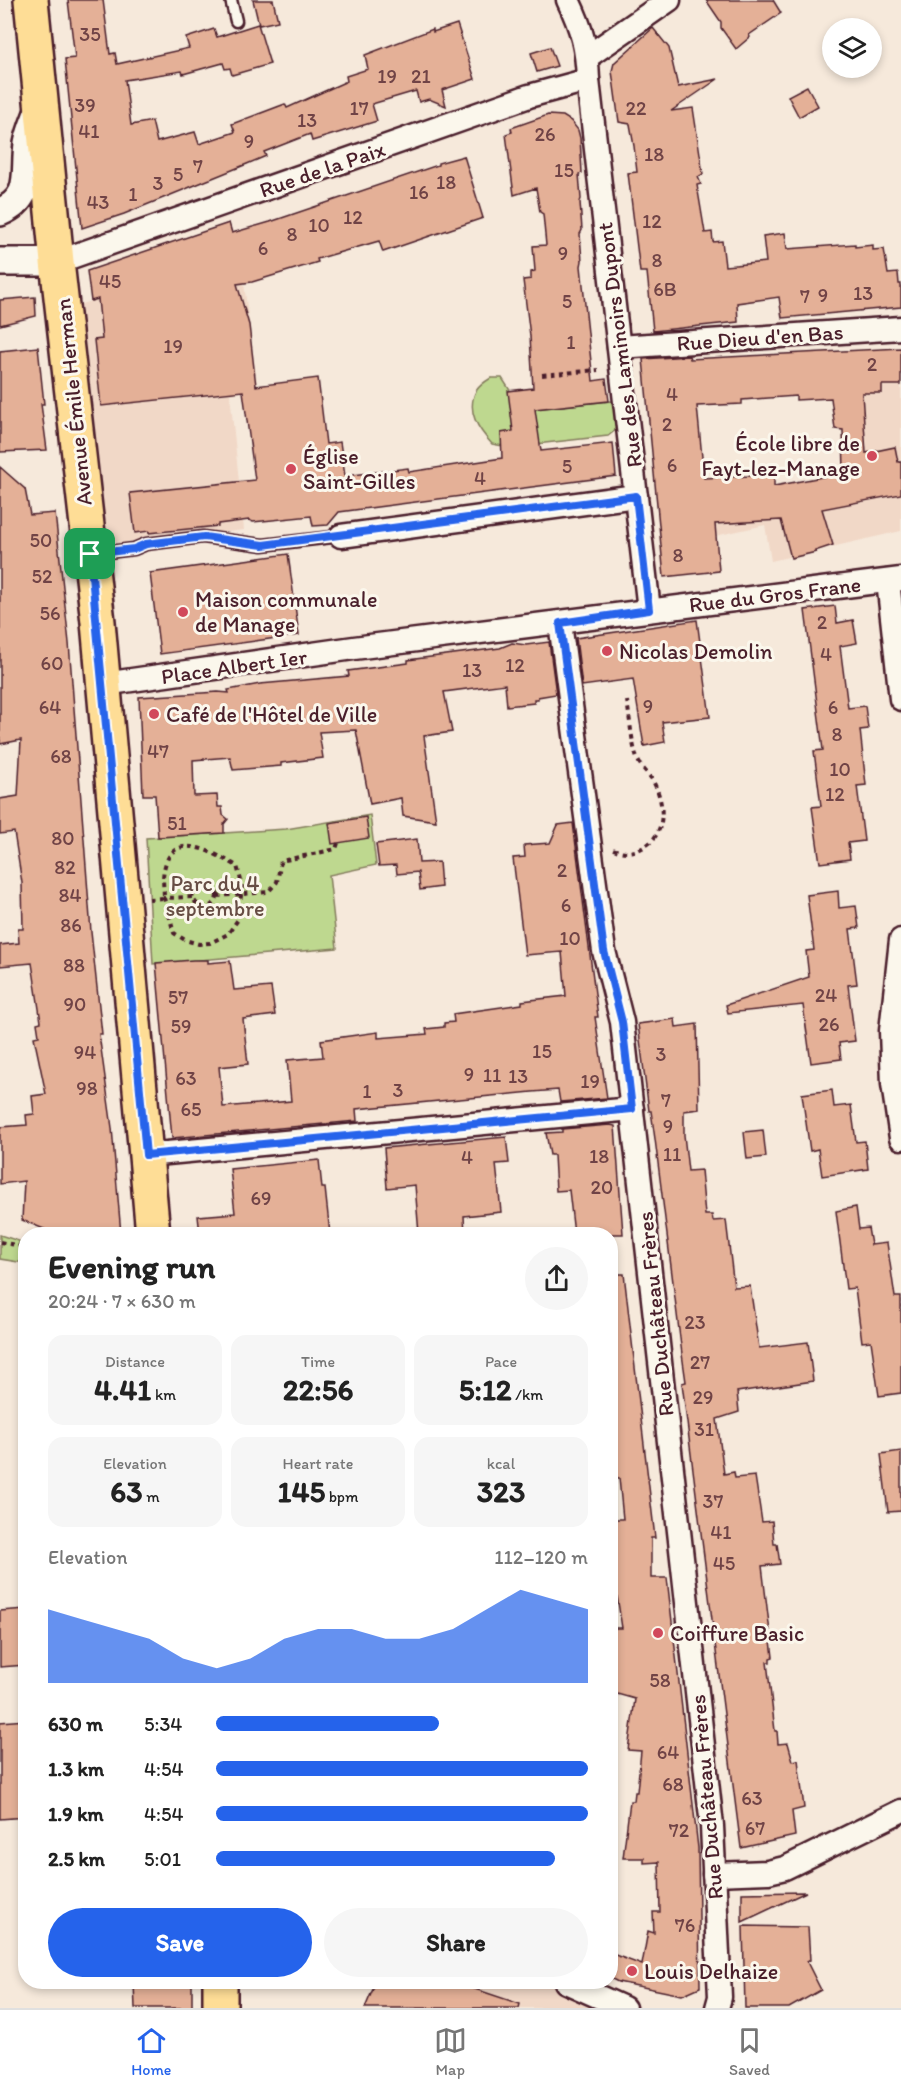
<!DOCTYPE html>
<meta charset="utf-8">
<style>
:root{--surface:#fff;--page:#f6f6f6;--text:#222;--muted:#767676;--line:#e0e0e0;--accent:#2563eb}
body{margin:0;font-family:Itim,sans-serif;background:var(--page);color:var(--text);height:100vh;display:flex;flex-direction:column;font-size:22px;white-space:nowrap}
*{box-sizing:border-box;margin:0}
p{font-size:20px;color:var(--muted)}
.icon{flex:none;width:33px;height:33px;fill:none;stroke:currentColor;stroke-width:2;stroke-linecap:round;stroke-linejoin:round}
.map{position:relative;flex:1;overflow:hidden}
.panel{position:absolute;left:18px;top:1227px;width:600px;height:762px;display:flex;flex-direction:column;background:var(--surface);border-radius:24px;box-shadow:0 3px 9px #0003}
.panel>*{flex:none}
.fabs{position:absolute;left:822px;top:18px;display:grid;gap:12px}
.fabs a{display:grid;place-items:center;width:60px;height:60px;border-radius:50%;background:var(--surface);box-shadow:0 3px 9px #0003;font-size:30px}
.pin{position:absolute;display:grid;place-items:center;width:51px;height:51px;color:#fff;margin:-26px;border-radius:12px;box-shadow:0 3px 9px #0006}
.round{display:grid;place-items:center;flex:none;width:63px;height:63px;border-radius:32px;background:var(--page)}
.head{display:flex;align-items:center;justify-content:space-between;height:102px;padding:0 30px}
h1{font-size:33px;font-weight:700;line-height:45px}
.stats{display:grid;grid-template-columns:repeat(3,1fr);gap:9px;height:102px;padding:6px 30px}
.stats div{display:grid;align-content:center;border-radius:15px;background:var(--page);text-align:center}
.stats b{font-size:30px;font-weight:700}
.stats small{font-size:16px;font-weight:400}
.stats p{font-size:16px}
.chart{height:168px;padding:12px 30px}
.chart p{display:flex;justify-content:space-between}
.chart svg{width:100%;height:108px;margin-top:6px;fill:var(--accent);opacity:.7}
.action{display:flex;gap:12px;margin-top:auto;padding:12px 30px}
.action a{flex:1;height:69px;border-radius:36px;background:var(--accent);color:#fff;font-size:24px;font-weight:700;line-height:69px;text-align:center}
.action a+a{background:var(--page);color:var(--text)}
ul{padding:0 30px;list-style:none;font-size:20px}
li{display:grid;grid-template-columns:96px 72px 1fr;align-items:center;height:45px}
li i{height:15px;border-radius:8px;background:var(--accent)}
.menu{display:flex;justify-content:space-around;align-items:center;height:84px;border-top:2px solid var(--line);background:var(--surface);font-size:16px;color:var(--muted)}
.menu a{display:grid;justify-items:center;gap:3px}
.menu .selected{color:var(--accent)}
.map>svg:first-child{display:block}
.built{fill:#f1d8c7}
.green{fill:#bed88f;stroke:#847c5d;stroke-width:1.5}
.building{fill:#e4b097;stroke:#4a1f2b;stroke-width:1.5;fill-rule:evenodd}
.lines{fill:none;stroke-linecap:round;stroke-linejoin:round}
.service-casing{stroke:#4a1f2b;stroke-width:15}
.minor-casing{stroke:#4a1f2b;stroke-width:27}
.tertiary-casing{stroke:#4a1f2b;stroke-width:32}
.primary-casing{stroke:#4a1f2b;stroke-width:38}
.path{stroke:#4a1f2b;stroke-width:4;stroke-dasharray:4.5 4.5;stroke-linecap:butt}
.service{stroke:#fbf7ec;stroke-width:10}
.minor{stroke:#fbf7ec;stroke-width:22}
.tertiary{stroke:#fbf7ec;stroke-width:27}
.primary{stroke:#fedd96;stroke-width:33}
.route-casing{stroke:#fff;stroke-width:12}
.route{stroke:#2563eb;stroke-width:8}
.poi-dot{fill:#d1495b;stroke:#fbf7ec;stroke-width:2}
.labels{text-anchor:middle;stroke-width:6;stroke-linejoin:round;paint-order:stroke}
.number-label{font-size:20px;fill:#704346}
.street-label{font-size:22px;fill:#4a1f2b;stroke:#fbf7ec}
.poi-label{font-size:22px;fill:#4a1f2b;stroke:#fbf7ec;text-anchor:start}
.park-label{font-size:22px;fill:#674d44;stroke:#fbf7ec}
</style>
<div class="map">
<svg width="901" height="2008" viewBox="0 0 901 2008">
<rect width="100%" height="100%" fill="#f6e9db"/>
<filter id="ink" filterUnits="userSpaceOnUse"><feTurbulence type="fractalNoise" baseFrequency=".0167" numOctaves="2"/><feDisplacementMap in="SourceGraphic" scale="12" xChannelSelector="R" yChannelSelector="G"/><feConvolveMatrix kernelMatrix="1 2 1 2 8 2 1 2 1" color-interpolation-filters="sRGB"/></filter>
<g filter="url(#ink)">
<!-- built -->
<g class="built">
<polygon points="244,284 258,390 230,394 244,530 132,543 122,544 116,542 110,538 106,530 81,304 98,299 133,294"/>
<polygon points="901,347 901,531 771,561 765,525 697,540 660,542 655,491 692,488 749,491 844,473 843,351"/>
<polygon points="379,1982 566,1982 624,2008 368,2008"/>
</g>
<!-- green -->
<g class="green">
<path d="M 491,378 L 502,378 L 511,392 L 513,411 L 611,401 L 617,412 L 617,429 L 608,436 L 509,447 L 492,444 C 478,429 466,411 476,391 C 479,386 486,381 491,378 Z"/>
<polygon points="370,815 376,865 329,875 337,948 153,964 146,838 286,829"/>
<polygon points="0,1235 19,1241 25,1263 0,1259"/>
</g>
<!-- building -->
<g class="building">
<polygon points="68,0 103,0 110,54 115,53 117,64 189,48 186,38 214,29 217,37 258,24 270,64 232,75 230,68 225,69 223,63 183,74 182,71 125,80 131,125 152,121 157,142 195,132 199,144 235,132 232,124 285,104 287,108 347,81 346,76 368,69 365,55 433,29 433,32 457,24 475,79 442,90 446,106 429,99 419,102 416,91 372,104 377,121 312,141 310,134 264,152 266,156 247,164 124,214 82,228 65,59 75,58"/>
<polygon points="253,0 273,0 278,21 259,25"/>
<polygon points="706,0 773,0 781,13 749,35 750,37 736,49 721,28 721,22"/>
<polygon points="653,28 669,48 678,87 718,79 671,111 693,108 703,174 698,177 701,184 697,185 705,233 712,232 713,242 722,241 725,266 766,262 763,236 785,233 787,249 855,244 855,247 873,245 873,250 884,249 888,274 898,273 899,284 901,284 901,307 782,318 779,297 737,303 738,322 653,331 647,272 640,272 628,173 637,172 634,146 630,124 619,122 612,71 614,63"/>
<polygon points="550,47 557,66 537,72 531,53"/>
<polygon points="807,86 818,106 799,117 788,96"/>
<polygon points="548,115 563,116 571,121 578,130 580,138 582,173 579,174 581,199 580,202 582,230 580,234 582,261 581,266 593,381 606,379 609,401 535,409 541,451 613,443 616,476 339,512 328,525 313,526 311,516 253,522 249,520 218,524 218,526 149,533 149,531 135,533 130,493 255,480 243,391 101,406 94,340 102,339 98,299 91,301 87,271 229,223 232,233 270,222 438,165 438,163 464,156 483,218 383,252 379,241 317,259 318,262 252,282 237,284 249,325 256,386 318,378 326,444 340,442 345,476 408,468 409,472 502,458 501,433 513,431 508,391 533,388 530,336 523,280 531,279 531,272 535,271 533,246 546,245 543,214 540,212 536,188 514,195 506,134 512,132 511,128"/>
<polygon points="35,297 36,316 0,325 0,300"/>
<polygon points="38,347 44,404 41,404 47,450 0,452 0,351"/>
<path d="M 901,348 L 901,385 L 882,385 L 882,393 L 862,393 L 866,453 L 895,447 L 898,462 L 901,462 L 901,494 L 822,509 L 833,545 L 815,551 L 816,552 L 791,558 L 781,520 L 715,524 L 719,571 L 664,577 L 643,359 L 689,356 L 690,359 ZM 796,396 L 796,400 L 831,398 L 835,429 L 843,430 L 844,473 L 774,486 L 774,475 L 704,478 L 697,406 L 742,404 L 742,400 Z"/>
<polygon points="0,467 25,489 30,515 55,513 69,643 91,932 102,1034 99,1034 112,1128 121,1234 56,1234 22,1220 24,1181 0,1184 0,1127 27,1125 26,1115 34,1114 32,1096 46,1094 34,1037 39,1036 37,1023 41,1022 32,963 0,966 0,945 19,943 18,929 23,929 22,883 14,832 0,834 0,799 18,796 21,740 0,744"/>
<polygon points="288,554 299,635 160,654 150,573"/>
<polygon points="835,606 837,623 853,620 857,643 840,646 848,708 865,706 868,729 860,730 866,785 857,786 864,841 848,843 850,859 820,863 812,807 821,806 814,751 823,750 805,610"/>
<polygon points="697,620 710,717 662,722 665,742 644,746 633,679 582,686 576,638"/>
<polygon points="549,642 556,694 538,697 538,699 534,699 534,703 507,706 505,684 444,692 452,732 424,736 436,821 403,816 401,798 370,804 356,730 319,732 323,758 281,763 281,766 233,770 230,757 193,760 194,796 217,795 218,807 222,807 223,815 228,819 224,824 224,833 158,837 155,795 143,795 139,697 218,692 229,693 228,690 260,684 349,676 348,671 408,663 408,660 500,648 512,643 526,645"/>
<polygon points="366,817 369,838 332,844 329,823"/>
<polygon points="573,823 598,1017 595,1017 607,1098 560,1102 558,1090 532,1092 356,1109 357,1121 172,1138 156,963 193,960 208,960 208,963 230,961 234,990 271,987 275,1015 243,1019 248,1064 219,1067 223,1107 291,1101 287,1060 323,1057 321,1040 378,1032 378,1038 427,1034 426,1029 444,1027 444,1023 454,1022 453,1014 522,1004 522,1001 566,996 562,952 525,955 513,858 525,857 524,845 550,843 558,825"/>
<polygon points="417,839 419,863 439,862 441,887 420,890 418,872 397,874 396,865 379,866 376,844"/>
<polygon points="838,891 839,908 856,906 859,928 850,929 857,984 848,985 855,1041 839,1043 841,1059 811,1063 803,1005 728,1013 726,1005 809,977 806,951 814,950 807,895"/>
<polygon points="675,1019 676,1027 697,1024 699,1109 684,1111 684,1135 688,1171 701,1170 705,1215 712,1215 713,1221 726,1220 734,1287 750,1286 759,1348 808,1342 813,1381 737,1392 739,1412 717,1419 724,1474 734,1472 735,1478 755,1476 762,1522 772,1521 774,1544 777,1544 780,1564 762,1566 773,1657 770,1658 770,1662 767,1662 775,1731 777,1731 778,1744 788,1743 793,1761 798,1760 804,1808 792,1811 795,1836 741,1848 682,1383 686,1382 682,1354 655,1139 651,1111 649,1111 638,1024"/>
<polygon points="832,1090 834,1107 851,1105 856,1142 865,1141 868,1169 822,1176 818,1149 810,1151 802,1094"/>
<polygon points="610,1125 615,1126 623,1234 574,1234 569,1190 556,1191 554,1155 550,1155 546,1133 562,1132 562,1129"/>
<polygon points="763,1130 766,1157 747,1159 744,1132"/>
<polygon points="506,1137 509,1163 496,1164 501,1212 464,1216 465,1234 419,1234 415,1185 387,1188 384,1148"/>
<polygon points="319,1160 322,1188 325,1188 330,1234 200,1234 198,1216 235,1213 230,1169"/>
<polygon points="856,1207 859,1229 868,1228 871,1245 887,1243 895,1297 901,1297 901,1393 879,1396 871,1341 862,1342 855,1288 846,1289 836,1211"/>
<polygon points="610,1274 624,1274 655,1538 651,1538 651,1578 667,1578 698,1848 700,1987 682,1995 618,1982 610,1978 610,1953 642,1965 648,1931 654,1933 653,1912 660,1912 659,1862 644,1863 644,1858 623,1858 630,1801 634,1801 635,1792 637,1792 641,1751 628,1750 635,1699 610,1692 611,1628 622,1628 613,1570 614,1554 610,1554 610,1519 623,1519 619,1478 610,1477"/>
<polygon points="901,1451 901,1511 888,1512 881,1454"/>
<polygon points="26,1609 26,1665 0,1667 0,1611"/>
<polygon points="26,1720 26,1817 0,1819 0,1722"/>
<polygon points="806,1892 742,1922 742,1893"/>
<polygon points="743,1926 808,1927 810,1960 807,1962 821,1990 789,2008 745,2008"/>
<polygon points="134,1982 192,1982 192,2008 135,2008"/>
<polygon points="376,1982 474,1982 472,1988 520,2004 519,2008 365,2008"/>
</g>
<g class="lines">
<defs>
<g id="service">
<polyline points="231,0 236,21"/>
<polyline points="92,554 134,549 146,544 203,537 263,545 341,536"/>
</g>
<g id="minor">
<path d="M 568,0 C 582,29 587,48 588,80 L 649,610"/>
<polyline points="587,57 669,0"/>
<polyline points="57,262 529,96 588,80"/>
<polyline points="619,347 901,328"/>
<polyline points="341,536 636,496"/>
<polyline points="888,581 901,699"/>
<polyline points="560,623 604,951 622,1022 712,1826 720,1997 717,2008"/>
<polyline points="104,684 354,648 901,579"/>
<polyline points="901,940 891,1031 893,1084 901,1138"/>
<polyline points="146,1155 632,1109"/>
<polyline points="714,1874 768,1872 785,1868 901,1811"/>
<polyline points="566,1982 624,2008"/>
</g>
<g id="tertiary">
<path d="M 0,212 C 34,198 24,173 28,144 C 30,132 36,119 40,108"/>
<polyline points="0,262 57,262"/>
</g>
<g id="primary">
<polyline points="31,0 57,262 98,622 153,1234"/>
<polyline points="220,1982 220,2008"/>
</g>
</defs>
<!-- service casing -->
<use href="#service" class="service-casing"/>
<!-- minor casing -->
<use href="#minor" class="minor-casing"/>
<!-- tertiary casing -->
<use href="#tertiary" class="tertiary-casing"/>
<!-- primary casing -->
<use href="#primary" class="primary-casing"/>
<!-- path -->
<g class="path">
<polyline points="542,375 598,370"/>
<path d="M 613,849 C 626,854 635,853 647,845 C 668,830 664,798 651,778 C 646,771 638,764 636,755 C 631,738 630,719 627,701"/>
<circle cx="205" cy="895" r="12"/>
<polyline points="217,896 268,892 277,882 281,861 336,849 338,843"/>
<path d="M 149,899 L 164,898 C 164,889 162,879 164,870 C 172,828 214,853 237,866 L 242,884 L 239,918 L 228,934 L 210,943 L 199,944 L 185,940 L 174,933 L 164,898 L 192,897"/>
<polyline points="0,1242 26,1247"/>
</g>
<!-- service -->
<use href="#service" class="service"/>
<!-- minor -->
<use href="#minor" class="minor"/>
<!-- tertiary -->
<use href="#tertiary" class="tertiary"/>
<!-- primary -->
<use href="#primary" class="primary"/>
</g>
</g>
<g class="lines" filter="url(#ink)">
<defs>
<polygon id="route" points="636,496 649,610 560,623 604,951 622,1022 632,1109 146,1155 90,554 134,549 146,544 204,537 263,545"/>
</defs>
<!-- route casing -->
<use href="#route" class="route-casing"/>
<!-- route -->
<use href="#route" class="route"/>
</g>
<!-- markers -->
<g class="poi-dot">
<circle cx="872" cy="456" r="6"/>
<circle cx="291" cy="469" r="6"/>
<circle cx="183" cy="612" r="6"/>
<circle cx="607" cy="651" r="6"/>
<circle cx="154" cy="714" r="6"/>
<circle cx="658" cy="1633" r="6"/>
<circle cx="632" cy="1971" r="6"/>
</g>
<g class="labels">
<!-- number labels -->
<g class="number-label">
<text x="90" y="41">35</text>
<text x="387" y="83">19</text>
<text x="421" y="83">21</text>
<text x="85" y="112">39</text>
<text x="359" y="115">17</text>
<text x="636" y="115">22</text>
<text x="307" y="127">13</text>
<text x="89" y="138">41</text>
<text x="545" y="141">26</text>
<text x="249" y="148">9</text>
<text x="654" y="161">18</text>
<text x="198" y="173">7</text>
<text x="564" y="177">15</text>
<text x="178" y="181">5</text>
<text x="446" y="189">18</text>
<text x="158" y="190">3</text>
<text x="419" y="199">16</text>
<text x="133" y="201">1</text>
<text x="98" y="209">43</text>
<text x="353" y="224">12</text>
<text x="652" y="228">12</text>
<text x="319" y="232">10</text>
<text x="292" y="241">8</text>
<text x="263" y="255">6</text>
<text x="563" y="260">9</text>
<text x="657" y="267">8</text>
<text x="110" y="288">45</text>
<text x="665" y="296">6B</text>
<text x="863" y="300">13</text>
<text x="823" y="302">9</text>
<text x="805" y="303">7</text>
<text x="567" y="308">5</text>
<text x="571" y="349">1</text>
<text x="173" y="353">19</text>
<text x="872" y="371">2</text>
<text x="672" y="401">4</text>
<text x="667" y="431">2</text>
<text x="672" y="472">6</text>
<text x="567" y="473">5</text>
<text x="480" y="485">4</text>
<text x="41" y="547">50</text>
<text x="678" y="562">8</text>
<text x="42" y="583">52</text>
<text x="50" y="620">56</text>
<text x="822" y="629">2</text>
<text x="826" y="661">4</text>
<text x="52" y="670">60</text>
<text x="515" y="672">12</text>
<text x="472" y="677">13</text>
<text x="648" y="713">9</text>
<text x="50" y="714">64</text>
<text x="833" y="714">6</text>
<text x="837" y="741">8</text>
<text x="158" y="758">47</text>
<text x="61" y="763">68</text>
<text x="840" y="776">10</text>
<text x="835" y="801">12</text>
<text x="177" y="830">51</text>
<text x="63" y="845">80</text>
<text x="65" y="874">82</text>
<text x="562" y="877">2</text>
<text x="70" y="902">84</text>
<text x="566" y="912">6</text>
<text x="71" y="932">86</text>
<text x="570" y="945">10</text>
<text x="74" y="972">88</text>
<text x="826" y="1002">24</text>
<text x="178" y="1004">57</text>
<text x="75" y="1011">90</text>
<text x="829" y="1031">26</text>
<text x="181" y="1033">59</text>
<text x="542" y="1058">15</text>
<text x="85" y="1059">94</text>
<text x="661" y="1061">3</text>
<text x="469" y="1081">9</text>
<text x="492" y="1082">11</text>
<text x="518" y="1083">13</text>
<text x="186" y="1085">63</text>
<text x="590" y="1088">19</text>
<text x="87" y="1095">98</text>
<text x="398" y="1097">3</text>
<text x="367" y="1098">1</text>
<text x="666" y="1107">7</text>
<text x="191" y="1116">65</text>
<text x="668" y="1133">9</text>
<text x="672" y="1161">11</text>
<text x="599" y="1163">18</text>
<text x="467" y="1164">4</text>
<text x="602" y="1194">20</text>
<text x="261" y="1205">69</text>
<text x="695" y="1329">23</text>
<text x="700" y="1369">27</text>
<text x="703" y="1404">29</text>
<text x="704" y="1436">31</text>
<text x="713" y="1508">37</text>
<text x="721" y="1539">41</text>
<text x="724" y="1570">45</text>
<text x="660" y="1687">58</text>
<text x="668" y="1759">64</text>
<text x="673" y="1791">68</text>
<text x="752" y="1805">63</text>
<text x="755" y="1835">67</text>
<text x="679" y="1837">72</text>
<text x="685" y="1932">76</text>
</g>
<!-- street labels -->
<g class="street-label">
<text transform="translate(322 169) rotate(-19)" y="8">Rue de la Paix</text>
<text transform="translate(760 337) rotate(-4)" y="8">Rue Dieu d'en Bas</text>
<text transform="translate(619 345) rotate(-97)" y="8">Rue des Laminoirs Dupont</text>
<text transform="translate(73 402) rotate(-96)" y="8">Avenue Émile Herman</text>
<text transform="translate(775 594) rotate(-7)" y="8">Rue du Gros Frane</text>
<text transform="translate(234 666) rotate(-8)" y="8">Place Albert Ier</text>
<text transform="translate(655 1314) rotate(-96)" y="8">Rue Duchâteau Frères</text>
<text transform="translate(706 1797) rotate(-95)" y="8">Rue Duchâteau Frères</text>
</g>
<!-- poi labels -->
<g class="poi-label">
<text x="860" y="451" text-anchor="end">École libre de<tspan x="860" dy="25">Fayt-lez-Manage</tspan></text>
<text x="303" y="464">Église<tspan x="303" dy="25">Saint-Gilles</tspan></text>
<text x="195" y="607">Maison communale<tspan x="195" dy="25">de Manage</tspan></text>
<text x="619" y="659">Nicolas Demolin</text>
<text x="166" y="722">Café de l'Hôtel de Ville</text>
<text x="670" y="1641">Coiffure Basic</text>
<text x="644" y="1979">Louis Delhaize</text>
</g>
<!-- park labels -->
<g class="park-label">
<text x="215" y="891">Parc du 4<tspan x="215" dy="25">septembre</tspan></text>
</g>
</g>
</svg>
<div class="fabs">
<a><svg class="icon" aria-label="layers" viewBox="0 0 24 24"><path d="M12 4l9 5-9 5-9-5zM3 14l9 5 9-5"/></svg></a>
</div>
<div class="pin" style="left:90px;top:554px;background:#1e9e55"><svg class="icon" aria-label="arrive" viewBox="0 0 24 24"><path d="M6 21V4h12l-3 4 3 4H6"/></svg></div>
<section class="panel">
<div class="head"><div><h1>Evening run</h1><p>20:24 · 7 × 630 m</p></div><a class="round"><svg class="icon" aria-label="share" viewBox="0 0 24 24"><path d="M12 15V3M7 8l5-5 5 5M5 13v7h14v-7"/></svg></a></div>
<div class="stats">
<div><p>Distance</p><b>4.41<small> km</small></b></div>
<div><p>Time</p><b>22:56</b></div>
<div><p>Pace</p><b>5:12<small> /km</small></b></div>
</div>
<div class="stats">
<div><p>Elevation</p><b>63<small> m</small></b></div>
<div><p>Heart rate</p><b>145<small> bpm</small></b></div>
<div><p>kcal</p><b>323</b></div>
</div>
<div class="chart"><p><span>Elevation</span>112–120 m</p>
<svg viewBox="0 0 160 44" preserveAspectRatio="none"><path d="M0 44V14L10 18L20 22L30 26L40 34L50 38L60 34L70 26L80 22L90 22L100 26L110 26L120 22L130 14L140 6L150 10L160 14V44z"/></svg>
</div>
<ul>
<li><b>630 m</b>5:34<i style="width:60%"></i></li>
<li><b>1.3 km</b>4:54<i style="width:100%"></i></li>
<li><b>1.9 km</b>4:54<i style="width:100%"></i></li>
<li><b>2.5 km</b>5:01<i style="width:91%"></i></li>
</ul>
<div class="action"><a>Save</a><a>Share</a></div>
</section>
</div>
<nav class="menu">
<a class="selected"><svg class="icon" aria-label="home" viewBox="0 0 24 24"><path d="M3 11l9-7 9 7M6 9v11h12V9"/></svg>Home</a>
<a><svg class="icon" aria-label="map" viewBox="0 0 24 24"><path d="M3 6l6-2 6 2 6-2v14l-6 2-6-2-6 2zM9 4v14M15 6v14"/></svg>Map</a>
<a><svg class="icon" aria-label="saved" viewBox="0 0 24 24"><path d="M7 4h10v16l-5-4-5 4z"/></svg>Saved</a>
</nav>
